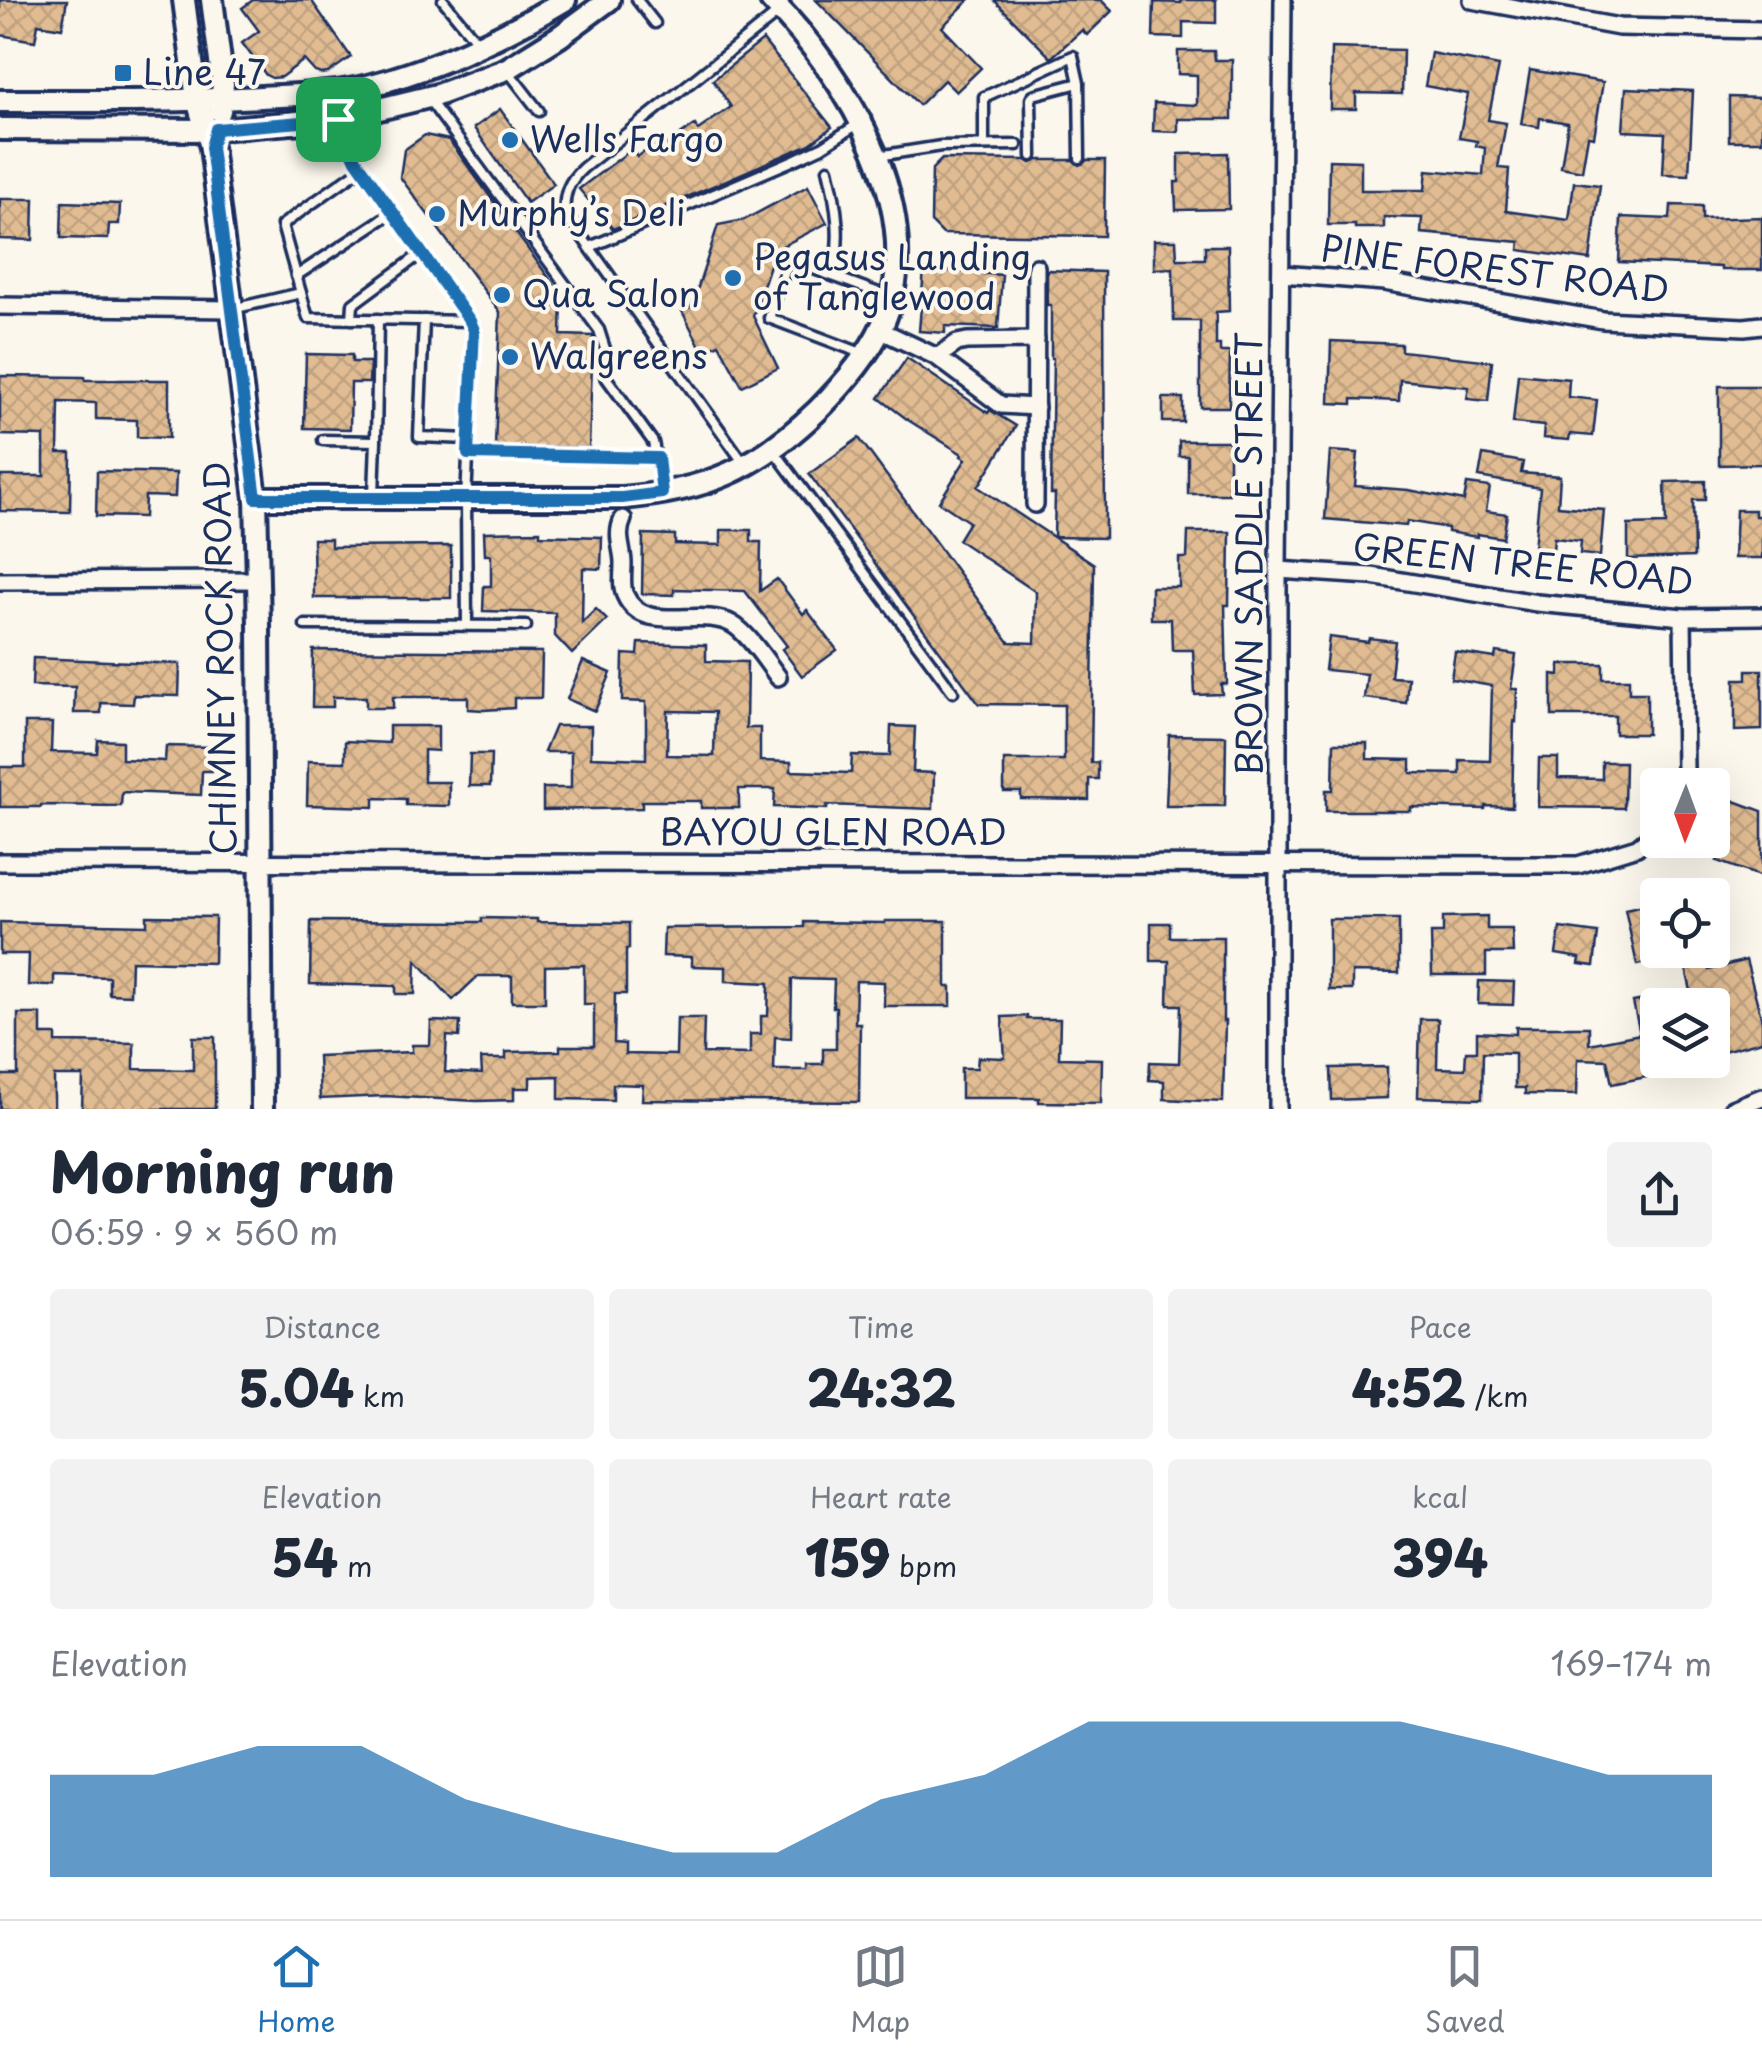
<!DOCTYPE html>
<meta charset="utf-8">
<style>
:root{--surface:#fff;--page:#f2f2f3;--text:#1f2937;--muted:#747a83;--line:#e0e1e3;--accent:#1f6fb2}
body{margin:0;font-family:"Playpen Sans",sans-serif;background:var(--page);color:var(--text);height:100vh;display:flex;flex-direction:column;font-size:38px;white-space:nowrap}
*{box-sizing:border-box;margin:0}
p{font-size:32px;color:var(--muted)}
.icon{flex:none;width:55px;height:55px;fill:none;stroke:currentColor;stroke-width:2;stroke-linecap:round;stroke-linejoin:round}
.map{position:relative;height:1109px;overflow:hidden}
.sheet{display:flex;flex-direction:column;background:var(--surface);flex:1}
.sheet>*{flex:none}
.needle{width:65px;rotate:181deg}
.fabs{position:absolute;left:1640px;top:768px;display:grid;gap:20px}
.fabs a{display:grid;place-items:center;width:90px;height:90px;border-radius:10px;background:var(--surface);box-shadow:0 10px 40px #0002;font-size:50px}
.pin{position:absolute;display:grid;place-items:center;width:85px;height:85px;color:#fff;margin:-42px;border-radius:20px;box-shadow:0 5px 15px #0006}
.round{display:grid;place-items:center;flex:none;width:105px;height:105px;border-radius:10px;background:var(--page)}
.head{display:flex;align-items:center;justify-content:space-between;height:170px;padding:0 50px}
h1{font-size:55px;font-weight:800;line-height:75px}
.figures{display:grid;grid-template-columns:repeat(3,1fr);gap:15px;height:170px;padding:10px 50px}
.figures div{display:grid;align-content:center;border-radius:10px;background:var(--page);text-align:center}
.figures b{font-size:50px;font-weight:800}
.figures small{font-size:28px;font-weight:400}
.figures p{font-size:28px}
.chart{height:280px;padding:20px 50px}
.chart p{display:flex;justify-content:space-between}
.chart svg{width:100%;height:180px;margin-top:10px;fill:var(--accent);opacity:.7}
.tab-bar{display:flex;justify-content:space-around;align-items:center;height:140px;border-top:2px solid var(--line);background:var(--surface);font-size:28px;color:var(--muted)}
.tab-bar a{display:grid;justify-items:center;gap:5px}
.tab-bar .on{color:var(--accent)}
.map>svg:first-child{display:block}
.building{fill:url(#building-cross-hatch);stroke:#1b2f5e;stroke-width:2.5;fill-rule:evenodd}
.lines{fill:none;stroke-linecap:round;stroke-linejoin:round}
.lane-casing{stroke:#1b2f5e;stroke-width:15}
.street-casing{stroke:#1b2f5e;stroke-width:22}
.secondary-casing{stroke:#1b2f5e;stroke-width:28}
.lane{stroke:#fbf7ec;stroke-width:8}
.street{stroke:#fbf7ec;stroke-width:15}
.secondary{stroke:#fbf7ec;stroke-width:20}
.route-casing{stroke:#fff;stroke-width:20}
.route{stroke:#1f6fb2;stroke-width:12}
.poi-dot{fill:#1f6fb2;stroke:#fbf7ec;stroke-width:4}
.labels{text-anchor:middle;stroke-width:8;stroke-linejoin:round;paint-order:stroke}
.poi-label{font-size:35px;fill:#1b2f5e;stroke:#fbf7ec;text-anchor:start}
.street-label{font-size:35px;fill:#1b2f5e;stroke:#fbf7ec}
</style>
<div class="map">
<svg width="1762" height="1109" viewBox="0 0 1762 1109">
<defs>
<pattern id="building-cross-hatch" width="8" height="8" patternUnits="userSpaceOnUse" patternTransform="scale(2.5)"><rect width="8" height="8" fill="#e1bc92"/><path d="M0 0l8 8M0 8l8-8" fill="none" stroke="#c0a280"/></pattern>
</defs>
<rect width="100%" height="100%" fill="#fbf7ec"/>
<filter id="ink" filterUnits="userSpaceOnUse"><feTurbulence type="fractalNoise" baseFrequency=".01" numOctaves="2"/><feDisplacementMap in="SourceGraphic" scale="20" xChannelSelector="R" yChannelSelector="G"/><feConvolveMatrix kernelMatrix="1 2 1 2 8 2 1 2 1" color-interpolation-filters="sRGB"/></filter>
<g filter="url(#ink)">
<!-- building -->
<g class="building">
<polygon points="0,0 67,0 62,28 38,24 35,41 0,35"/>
<polygon points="253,0 311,0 351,57 328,73 321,74 315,72 304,60 281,77 272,78 266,75 242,43 259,31 242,8"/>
<polygon points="816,0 969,0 942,27 981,68 956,92 944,80 919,105"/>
<polygon points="994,0 1101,0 1112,11 1087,35 1082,30 1051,58"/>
<polygon points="1181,0 1216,0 1216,23 1183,22 1183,38 1153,37 1154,2 1181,3"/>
<polygon points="763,40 832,127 810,144 613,229 579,189 632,149 637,157 663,139 667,144 695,125 698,130 731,107 713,80"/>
<polygon points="1331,48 1403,50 1402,94 1356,93 1356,109 1330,109"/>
<polygon points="1178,51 1214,51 1215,60 1232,60 1232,119 1178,119 1178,132 1153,131 1154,103 1197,105 1197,75 1178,74"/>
<polygon points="1431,53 1499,66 1488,120 1506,123 1498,168 1509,169 1506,211 1569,220 1574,182 1600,185 1590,260 1519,250 1520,242 1421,233 1422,218 1384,217 1384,228 1355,228 1355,225 1328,225 1329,160 1361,161 1361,190 1425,190 1427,170 1483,175 1485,148 1476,146 1477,141 1459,138 1468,94 1425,86"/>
<polygon points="1530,70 1603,82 1594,137 1588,136 1582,171 1561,167 1568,123 1540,118 1539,127 1521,124"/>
<polygon points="1626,88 1693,91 1689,175 1663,174 1665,133 1623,131"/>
<polygon points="1729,97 1762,98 1762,141 1729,141"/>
<polygon points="500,109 554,184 527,203 474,128"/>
<polygon points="425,135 449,140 562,296 561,335 593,336 589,448 495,447 500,312 400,177 404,150"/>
<polygon points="1228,153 1229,209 1176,210 1175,182 1179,182 1179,154"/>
<polygon points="942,159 1026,160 1031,163 1038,160 1073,160 1079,165 1087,160 1105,160 1104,236 943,234 931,222 932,169"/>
<polygon points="808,186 827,223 775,250 753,316 778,368 742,386 719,344 703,352 682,311 692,306 718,225 744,220"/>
<polygon points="0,199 34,199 33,240 0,239"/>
<polygon points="62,202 120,204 119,224 109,224 108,239 61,238"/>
<polygon points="1671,205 1702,206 1702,219 1762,217 1762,270 1721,270 1721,267 1619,262 1621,217 1670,219"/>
<polygon points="1154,240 1176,240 1177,259 1205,259 1205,246 1228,246 1229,311 1216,312 1216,345 1220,345 1220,352 1230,352 1229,407 1200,407 1200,321 1174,321 1173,268 1154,269"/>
<polygon points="924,269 1002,275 998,328 945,326 945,333 919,331"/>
<polygon points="1047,270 1104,272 1105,538 1054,537 1055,494 1051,494 1053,358 1051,358 1051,305 1047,305"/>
<polygon points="1331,341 1401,344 1401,351 1492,361 1488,401 1467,399 1469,387 1400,380 1399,401 1352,399 1352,404 1329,403"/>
<polygon points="306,354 352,355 352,362 370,362 369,383 351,383 350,429 304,428"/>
<polygon points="907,358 988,413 990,410 1016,426 978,487 1094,564 1091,763 1098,762 1098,779 1089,779 1089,800 1021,799 1021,792 1004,792 1004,760 1064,760 1064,705 979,704 809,474 859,438 1009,642 1035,643 1036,592 958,540 969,522 939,502 966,459 961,456 962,454 908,420 879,398"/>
<polygon points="1518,374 1569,379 1568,397 1597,400 1593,436 1570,434 1569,440 1543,438 1544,426 1513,423"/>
<polygon points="0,376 85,377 85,380 169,380 169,438 137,437 137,420 96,419 96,403 59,402 58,453 71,453 70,512 0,511 0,476 44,476 44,436 0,435"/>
<polygon points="1719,386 1762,386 1762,464 1719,465"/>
<rect x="1163" y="398" width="20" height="24"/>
<polygon points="1179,441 1229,441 1229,494 1188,494 1188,456 1179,456"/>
<polygon points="1330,451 1358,453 1355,486 1409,490 1464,501 1467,484 1490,487 1486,511 1507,514 1503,538 1477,534 1477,537 1448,532 1448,528 1407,521 1406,526 1325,519"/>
<polygon points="1483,455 1523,462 1521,473 1560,476 1558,506 1604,510 1600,556 1580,554 1581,541 1554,538 1553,550 1534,548 1540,488 1479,477"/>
<polygon points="97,471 176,473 175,497 145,496 144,517 96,516"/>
<polygon points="1705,481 1705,500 1693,500 1694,557 1628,559 1628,525 1666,524 1665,482"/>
<polygon points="1736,510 1755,510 1755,516 1762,516 1762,558 1734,558"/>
<polygon points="721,530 751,530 751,542 761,542 760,591 777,579 803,614 807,610 837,650 802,676 782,649 787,646 745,591 674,589 674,595 642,594 643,534 675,535 675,544 721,545"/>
<polygon points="540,531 540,535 602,537 601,569 583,568 582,623 596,609 607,620 572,654 555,636 555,613 483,611 484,586 491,586 491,555 485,555 484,532"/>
<polygon points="1188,532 1230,532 1229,605 1225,605 1227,684 1221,684 1222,694 1195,695 1193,650 1172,650 1171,619 1151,619 1151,587 1179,587 1179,558 1187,558"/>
<polygon points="313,539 331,539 331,547 451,546 451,598 314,598"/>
<polygon points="1329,637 1368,642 1369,638 1395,641 1391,677 1408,678 1406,703 1364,698 1367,674 1325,670"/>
<path d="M 639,643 L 706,645 L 706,661 L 747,662 L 746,728 L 760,728 L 760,761 L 791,762 L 791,771 L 851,773 L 852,755 L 890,756 L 891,726 L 915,727 L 913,772 L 934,773 L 933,809 L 827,805 L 827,809 L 774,807 L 775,789 L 739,789 L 739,808 L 701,808 L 701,801 L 642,801 L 642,808 L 543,810 L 543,788 L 571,788 L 571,752 L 544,752 L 555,726 L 591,726 L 591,757 L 646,759 L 646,702 L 622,701 L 623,654 L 638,655 ZM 668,711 L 715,712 L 714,756 L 667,755 Z"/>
<polygon points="313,650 542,652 541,698 514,698 514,708 484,710 468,709 468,697 393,697 393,708 366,708 366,697 333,697 333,707 312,707"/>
<polygon points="1455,652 1495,658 1496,652 1516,655 1511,689 1517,689 1516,722 1514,721 1512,807 1485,806 1485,809 1411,807 1411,811 1326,811 1326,790 1333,790 1334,743 1367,743 1367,759 1411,760 1411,773 1460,774 1460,760 1490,761 1492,686 1451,679"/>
<polygon points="33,658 180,664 179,696 134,695 133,704 101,703 101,713 74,713 75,687 32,686"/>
<polygon points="583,661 611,673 595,711 567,699"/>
<polygon points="1560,664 1603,664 1603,679 1629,679 1629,693 1647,693 1647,734 1615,734 1615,716 1552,716 1552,674 1560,675"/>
<polygon points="1747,670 1762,670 1762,730 1735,731 1735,679 1747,679"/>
<polygon points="25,723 52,723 51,752 97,753 98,740 122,741 122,759 165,761 166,746 212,747 212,771 202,771 201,795 122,792 121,806 41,805 41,807 0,807 0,767 25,767"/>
<polygon points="389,726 438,726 438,751 424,750 424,782 449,782 449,806 406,805 406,799 374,798 374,807 307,805 308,761 345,762 345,741 389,743"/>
<polygon points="1169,735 1226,736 1225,806 1166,806"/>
<polygon points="470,754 491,754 490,786 469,786"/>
<polygon points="1539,758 1558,758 1558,778 1602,779 1602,762 1625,762 1624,808 1538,807"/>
<polygon points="1732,800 1762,811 1762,877 1717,861 1732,820 1726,818"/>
<polygon points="1658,902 1658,960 1637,965 1625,909"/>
<polygon points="147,916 215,917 214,963 131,961 130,995 109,994 109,977 54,975 54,985 28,985 29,954 0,954 0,922 147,925"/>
<polygon points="1487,916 1487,929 1512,929 1513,953 1486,953 1486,975 1432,975 1431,933 1443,933 1443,917"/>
<path d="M 482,918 L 537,919 L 537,922 L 629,923 L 629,949 L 626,949 L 626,994 L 615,994 L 614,1043 L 625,1044 L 625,1054 L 676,1055 L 677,1018 L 704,1018 L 703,1053 L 750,1054 L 750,1034 L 761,1034 L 761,1016 L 768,1016 L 769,983 L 726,981 L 726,967 L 692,966 L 692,957 L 663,956 L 664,928 L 804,927 L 804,922 L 885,923 L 885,921 L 946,921 L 946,987 L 951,987 L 951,1006 L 884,1006 L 884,982 L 856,981 L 855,1023 L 860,1023 L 859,1102 L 642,1100 L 643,1085 L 613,1084 L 613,1100 L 559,1099 L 559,1076 L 530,1077 L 530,1088 L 514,1088 L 514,1100 L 477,1101 L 385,1096 L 320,1099 L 318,1056 L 412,1052 L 412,1045 L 430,1045 L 431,1021 L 460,1022 L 459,1037 L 447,1036 L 445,1072 L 482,1074 L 481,1059 L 506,1059 L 506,1052 L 560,1051 L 560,1046 L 594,1046 L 594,1004 L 584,1004 L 584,965 L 545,966 L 545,1002 L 512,1002 L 512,976 L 478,976 L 453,1000 L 416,960 L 415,994 L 396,994 L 396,986 L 310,984 L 311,921 L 482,922 ZM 792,979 L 834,980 L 833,1007 L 836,1007 L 836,1049 L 823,1049 L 823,1064 L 807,1064 L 807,1070 L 774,1070 L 775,1037 L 791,1038 Z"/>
<polygon points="1329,919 1399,919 1399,973 1352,972 1352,990 1329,990"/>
<polygon points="1151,923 1170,923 1170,937 1223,937 1223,1021 1225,1021 1223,1102 1164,1099 1164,1081 1149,1080 1150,1062 1179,1063 1181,1005 1168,1005 1169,961 1151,961"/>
<polygon points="1560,928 1598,933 1594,966 1579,964 1580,958 1556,954"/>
<polygon points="1682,950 1704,950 1709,970 1746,960 1762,1021 1762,1041 1712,1054 1712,1005 1694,1005"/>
<polygon points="1479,981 1514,982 1513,1005 1478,1004"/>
<polygon points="1658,997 1658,1060 1695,1060 1695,1067 1612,1084 1607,1060 1578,1059 1577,1095 1525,1094 1525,1088 1515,1088 1515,1053 1483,1052 1482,1099 1418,1097 1420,1019 1438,1019 1437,1068 1465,1069 1466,1051 1477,1051 1477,1032 1516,1034 1516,1027 1589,1027 1589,1044 1640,1034 1633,1002"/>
<polygon points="18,1014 41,1014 41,1035 56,1035 56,1042 134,1043 134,1069 193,1070 193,1037 215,1037 215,1109 82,1109 83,1076 54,1076 54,1109 0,1109 0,1075 18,1075"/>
<polygon points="1027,1016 1027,1019 1060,1019 1059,1058 1102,1059 1101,1103 1039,1102 1039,1098 961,1098 961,1068 977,1068 978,1057 1005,1058 1002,1017"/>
<polygon points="1387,1067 1387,1098 1332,1100 1331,1068"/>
</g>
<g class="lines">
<defs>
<g id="lane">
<polyline points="443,0 478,43"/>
<polyline points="637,0 655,23"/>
<polyline points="508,71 539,111"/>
<polyline points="430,101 599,330 606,352 605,376 653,442 662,489"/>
<polyline points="338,119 356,160 470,321 474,330 466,500 467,625"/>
<polyline points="984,145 984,97 1073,56 1079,83 1080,158"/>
<polyline points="878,156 941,146 1017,145"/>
<polyline points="1032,156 1031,99 1033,95 1079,83"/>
<polyline points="362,168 282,225 308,318 470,321"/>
<path d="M 828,169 C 837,205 842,239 833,276"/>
<polyline points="590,247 794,160 822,147 858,124"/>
<polyline points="296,276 393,212"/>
<polyline points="232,309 301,293"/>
<polyline points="352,319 353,304 422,253"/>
<polyline points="424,320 419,437 469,439"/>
<polyline points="864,354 769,318 789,260 887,296"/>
<polyline points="323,440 376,441 374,494"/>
<polyline points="376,441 378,319"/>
<polyline points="775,452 953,692"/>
<polyline points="468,454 658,458"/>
<path d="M 743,462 L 565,213 C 563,194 569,181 583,168 L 778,13"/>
<polyline points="305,625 526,626"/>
</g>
<g id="street">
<polyline points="1472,0 1619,27 1762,30"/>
<polyline points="1281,274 1384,282 1603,320 1744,327 1762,325"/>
<polyline points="0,306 232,309"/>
<polyline points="880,330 937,357 1001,405 1036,407"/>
<polyline points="937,357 957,343 967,341 1036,340"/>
<polyline points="1035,504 1036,267"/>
<path d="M 623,519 C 615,536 623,548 623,564 C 623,574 621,587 625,595 C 643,636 700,606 732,624 C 748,633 767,662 778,677"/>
<polyline points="1278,570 1371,576 1537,603 1683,617 1762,616"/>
<polyline points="0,581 259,580"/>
<polyline points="1679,785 1685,770 1683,617"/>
<polyline points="0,862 1578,865 1637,847 1658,830"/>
<polyline points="1278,1109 1278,570 1283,0"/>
<polyline points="1732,1109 1762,1097"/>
</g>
<g id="secondary">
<polyline points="184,0 197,100 211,147 256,498 259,625 262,1109"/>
<polyline points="212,0 223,84 220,111"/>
<path d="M 0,101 C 87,101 174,102 261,97 C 297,95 333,95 368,86 C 438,68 503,37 565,0"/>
<polyline points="0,129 206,130 338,119 437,95 507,69 560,36 609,0"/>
<path d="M 256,498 L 622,498 C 706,491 757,469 818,410 C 842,386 867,358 882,326 C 932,215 848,78 771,0"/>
</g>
</defs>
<!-- lane casing -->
<use href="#lane" class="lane-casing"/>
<!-- street casing -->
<use href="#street" class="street-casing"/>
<!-- secondary casing -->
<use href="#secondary" class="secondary-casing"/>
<!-- lane -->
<use href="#lane" class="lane"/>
<!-- street -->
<use href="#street" class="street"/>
<!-- secondary -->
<use href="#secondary" class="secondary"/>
</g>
</g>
<g class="lines" filter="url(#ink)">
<defs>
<polygon id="route" points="338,119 356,160 470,321 474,330 468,454 658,458 662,493 622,498 256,498 211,147 216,129"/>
</defs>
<!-- route casing -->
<use href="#route" class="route-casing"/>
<!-- route -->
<use href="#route" class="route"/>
</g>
<!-- markers -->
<g class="poi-dot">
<rect x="113" y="63" width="20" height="20" rx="5"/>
<circle cx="510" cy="140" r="10"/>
<circle cx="437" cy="214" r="10"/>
<circle cx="733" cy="278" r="10"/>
<circle cx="502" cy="295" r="10"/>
<circle cx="510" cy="357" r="10"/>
</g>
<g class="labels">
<!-- poi labels -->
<g class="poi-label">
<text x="143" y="85">Line 47</text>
<text x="530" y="152">Wells Fargo</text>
<text x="457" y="226">Murphy’s Deli</text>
<text x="753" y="270">Pegasus Landing<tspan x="753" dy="40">of Tanglewood</tspan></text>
<text x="522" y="307">Qua Salon</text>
<text x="530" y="369">Walgreens</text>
</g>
<!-- street labels -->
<g class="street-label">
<text transform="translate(1495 270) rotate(7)" y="12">PINE FOREST ROAD</text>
<text transform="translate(1250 554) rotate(-90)" y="12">BROWN SADDLE STREET</text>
<text transform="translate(1523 565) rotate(6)" y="12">GREEN TREE ROAD</text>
<text transform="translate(221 658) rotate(-91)" y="12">CHIMNEY ROCK ROAD</text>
<text x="833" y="845">BAYOU GLEN ROAD</text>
</g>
</g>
</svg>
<div class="fabs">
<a><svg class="needle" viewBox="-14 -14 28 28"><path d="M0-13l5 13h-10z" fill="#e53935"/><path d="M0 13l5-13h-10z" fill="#747a83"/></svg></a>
<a><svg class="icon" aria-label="locate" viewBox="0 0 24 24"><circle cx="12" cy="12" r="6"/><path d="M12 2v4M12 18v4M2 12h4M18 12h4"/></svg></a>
<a><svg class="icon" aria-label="layers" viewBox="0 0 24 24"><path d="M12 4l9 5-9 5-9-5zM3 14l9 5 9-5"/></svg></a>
</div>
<div class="pin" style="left:338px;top:119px;background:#1e9e55"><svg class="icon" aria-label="arrive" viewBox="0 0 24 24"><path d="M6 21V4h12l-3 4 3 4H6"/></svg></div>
</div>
<section class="sheet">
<div class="head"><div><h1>Morning run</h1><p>06:59 · 9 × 560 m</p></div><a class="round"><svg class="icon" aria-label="share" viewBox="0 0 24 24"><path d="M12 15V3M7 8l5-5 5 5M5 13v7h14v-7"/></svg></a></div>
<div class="figures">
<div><p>Distance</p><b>5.04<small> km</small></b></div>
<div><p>Time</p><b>24:32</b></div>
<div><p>Pace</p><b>4:52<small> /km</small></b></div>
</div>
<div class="figures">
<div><p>Elevation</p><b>54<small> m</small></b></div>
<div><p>Heart rate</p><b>159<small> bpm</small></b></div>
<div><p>kcal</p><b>394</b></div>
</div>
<div class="chart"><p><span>Elevation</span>169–174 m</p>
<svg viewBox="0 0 160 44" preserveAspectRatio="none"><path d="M0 44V19L10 19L20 12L30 12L40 25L50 32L60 38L70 38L80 25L90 19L100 6L110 6L120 6L130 6L140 12L150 19L160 19V44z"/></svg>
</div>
</section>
<nav class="tab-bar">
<a class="on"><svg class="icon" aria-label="home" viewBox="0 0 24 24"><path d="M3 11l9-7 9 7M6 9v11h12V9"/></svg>Home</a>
<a><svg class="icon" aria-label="map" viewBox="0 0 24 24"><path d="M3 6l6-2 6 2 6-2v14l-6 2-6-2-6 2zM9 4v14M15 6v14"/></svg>Map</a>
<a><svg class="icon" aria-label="saved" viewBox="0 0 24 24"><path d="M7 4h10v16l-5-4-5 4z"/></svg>Saved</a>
</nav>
